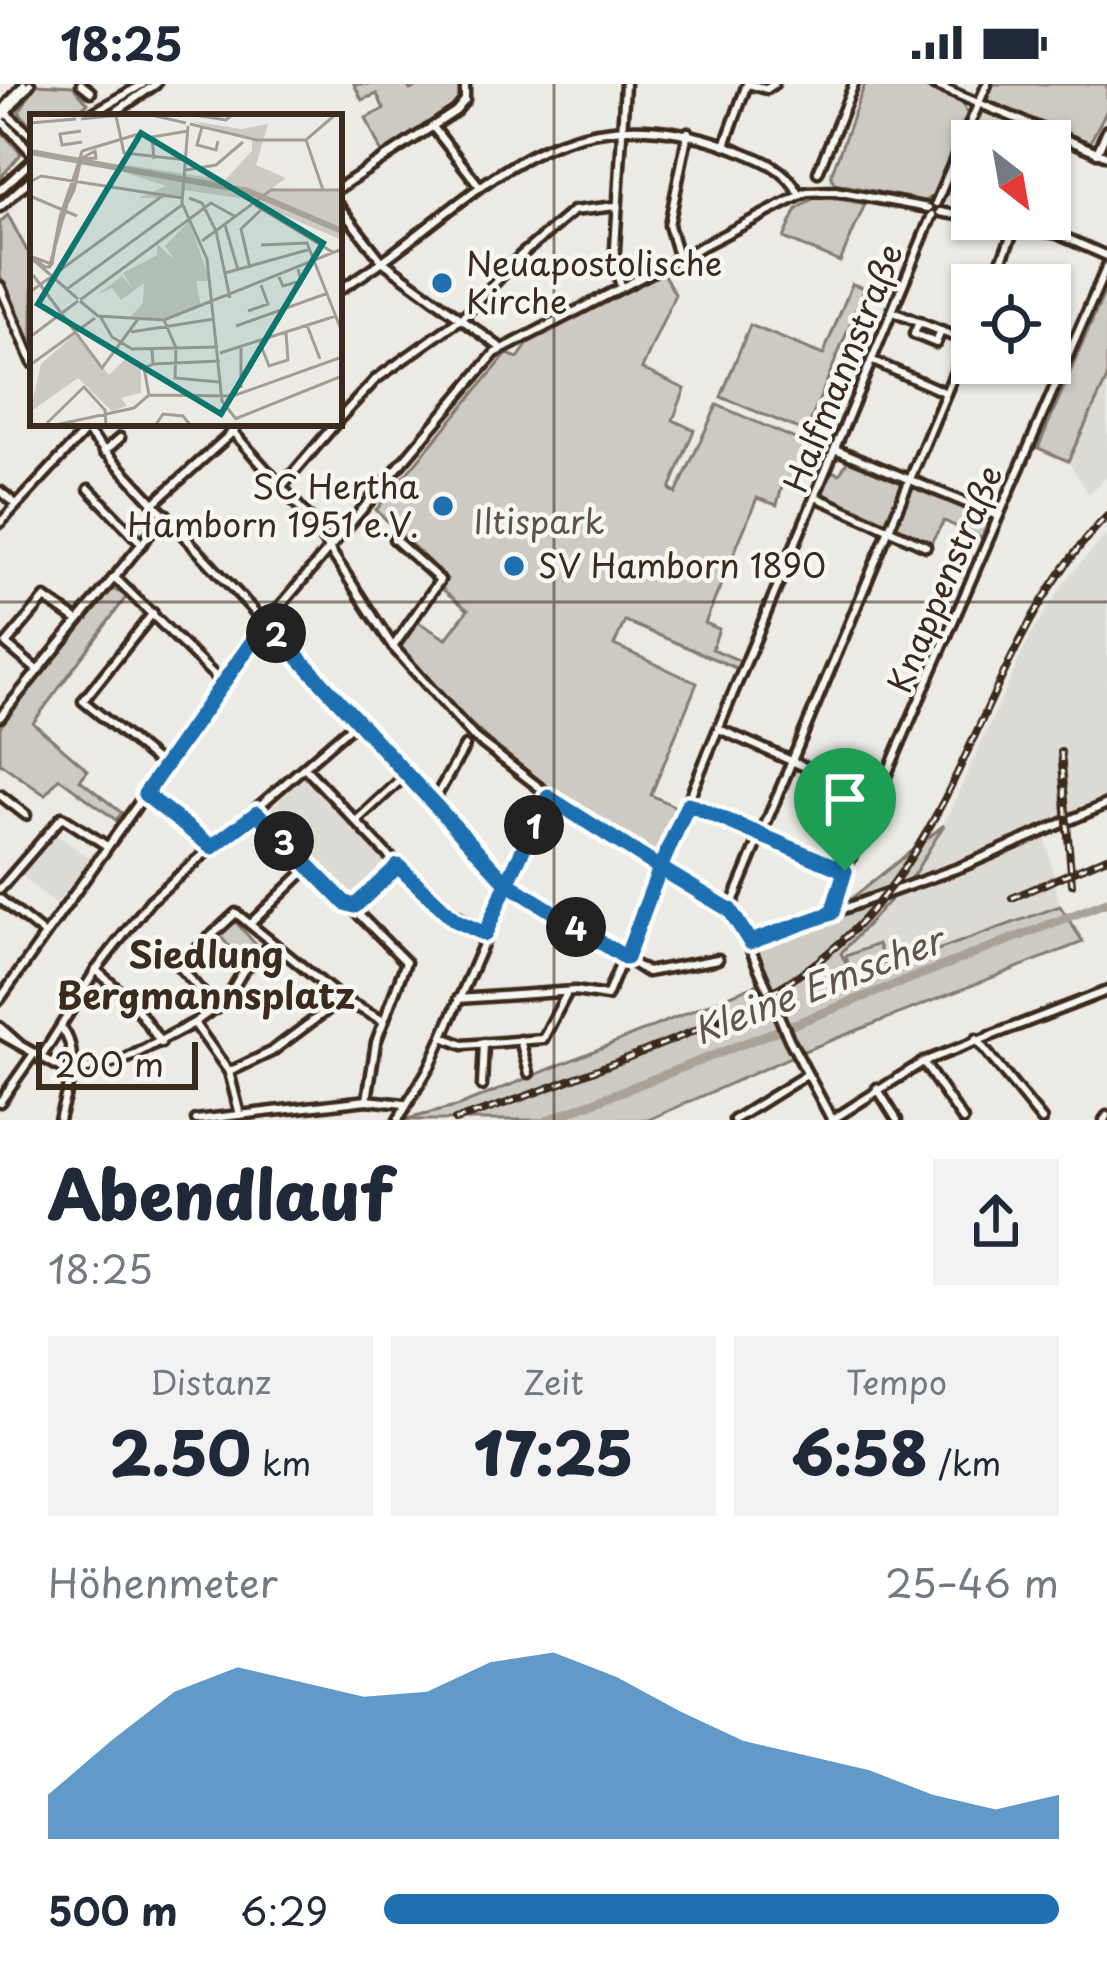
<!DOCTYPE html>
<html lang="de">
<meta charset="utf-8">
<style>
:root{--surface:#fff;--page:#f2f2f3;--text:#1f2937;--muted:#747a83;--accent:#1f6fb2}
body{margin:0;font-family:"Playpen Sans",sans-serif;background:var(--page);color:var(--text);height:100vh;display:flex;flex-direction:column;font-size:45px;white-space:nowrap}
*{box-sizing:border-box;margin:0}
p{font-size:39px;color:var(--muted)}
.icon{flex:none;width:66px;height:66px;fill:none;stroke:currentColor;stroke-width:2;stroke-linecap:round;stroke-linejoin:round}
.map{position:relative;height:1036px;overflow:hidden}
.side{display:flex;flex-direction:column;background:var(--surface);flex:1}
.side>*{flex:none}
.needle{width:78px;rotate:149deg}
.tools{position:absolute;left:951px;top:36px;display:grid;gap:24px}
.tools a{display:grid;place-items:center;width:120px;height:120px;border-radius:0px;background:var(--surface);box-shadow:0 3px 9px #0004;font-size:60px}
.scale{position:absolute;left:36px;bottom:30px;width:162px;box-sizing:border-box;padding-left:12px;border:6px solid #3b2a1e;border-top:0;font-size:33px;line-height:42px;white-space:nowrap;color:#3b2a1e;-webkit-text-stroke:9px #f6f6f2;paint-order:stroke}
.pin{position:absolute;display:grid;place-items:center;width:102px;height:102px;color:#fff;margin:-123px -51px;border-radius:50% 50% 50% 0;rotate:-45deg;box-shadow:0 0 12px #0007}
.pin .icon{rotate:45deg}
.km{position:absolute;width:60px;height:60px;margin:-30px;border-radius:50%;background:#222;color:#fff;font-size:33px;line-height:60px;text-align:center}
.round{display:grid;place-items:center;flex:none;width:126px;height:126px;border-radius:0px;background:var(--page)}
.headline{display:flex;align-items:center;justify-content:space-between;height:204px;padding:0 48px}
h1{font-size:66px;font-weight:800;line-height:90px}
.stats{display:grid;grid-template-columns:repeat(3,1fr);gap:18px;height:204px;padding:12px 48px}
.stats div{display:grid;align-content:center;border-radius:0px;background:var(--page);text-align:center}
.stats b{font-size:60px;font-weight:800}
.stats small{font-size:33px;font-weight:400}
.stats p{font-size:33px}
.chart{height:336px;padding:24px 48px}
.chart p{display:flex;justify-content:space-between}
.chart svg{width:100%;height:216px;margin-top:12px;fill:var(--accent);opacity:.7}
ul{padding:0 48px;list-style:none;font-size:39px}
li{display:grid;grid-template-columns:192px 144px 1fr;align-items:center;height:90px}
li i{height:30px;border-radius:15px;background:var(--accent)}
.status{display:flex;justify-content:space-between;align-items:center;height:84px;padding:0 60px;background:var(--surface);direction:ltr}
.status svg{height:33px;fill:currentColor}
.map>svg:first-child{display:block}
.built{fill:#dcdad4}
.green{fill:#cdcac4;stroke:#847a71;stroke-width:3}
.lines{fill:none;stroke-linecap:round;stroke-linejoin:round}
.river{stroke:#a8a198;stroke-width:9}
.minor-casing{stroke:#3b2a1e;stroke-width:15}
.minor{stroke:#f6f6f2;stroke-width:6}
.rail-casing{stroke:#3b2a1e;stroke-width:8}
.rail{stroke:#f6f6f2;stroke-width:3;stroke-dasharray:9;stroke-linecap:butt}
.route-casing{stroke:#fff;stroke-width:24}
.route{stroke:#1f6fb2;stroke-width:15}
.grid{fill:none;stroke:#3b2a1e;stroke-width:3;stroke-opacity:0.55}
.poi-dot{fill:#1f6fb2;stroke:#f6f6f2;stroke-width:4.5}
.labels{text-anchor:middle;stroke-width:9;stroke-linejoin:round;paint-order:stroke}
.poi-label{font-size:33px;fill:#3b2a1e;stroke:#f6f6f2;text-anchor:start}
.street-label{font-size:33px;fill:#3b2a1e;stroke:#f6f6f2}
.park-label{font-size:33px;fill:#605248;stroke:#f6f6f2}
.neighbourhood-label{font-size:36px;font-weight:bold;fill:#3b2a1e;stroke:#f6f6f2}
.water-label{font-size:36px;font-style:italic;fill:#615449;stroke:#f6f6f2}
.inset-river{fill:none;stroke:#a8a198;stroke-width:6}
.inset-road{fill:none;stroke:#a59d95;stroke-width:3}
.view{fill:#0f766e;fill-opacity:0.15;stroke:#0f766e;stroke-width:6}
.inset-edge{fill:none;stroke:#3b2a1e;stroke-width:6}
</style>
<div class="status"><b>18:25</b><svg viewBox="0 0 49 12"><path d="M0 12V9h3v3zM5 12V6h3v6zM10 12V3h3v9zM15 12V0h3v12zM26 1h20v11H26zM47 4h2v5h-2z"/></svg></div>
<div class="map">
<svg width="1107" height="1036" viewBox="0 0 1107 1036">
<rect width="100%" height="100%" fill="#ebeae5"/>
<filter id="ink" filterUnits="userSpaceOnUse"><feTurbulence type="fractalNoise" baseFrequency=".00833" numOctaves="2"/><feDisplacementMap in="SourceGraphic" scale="24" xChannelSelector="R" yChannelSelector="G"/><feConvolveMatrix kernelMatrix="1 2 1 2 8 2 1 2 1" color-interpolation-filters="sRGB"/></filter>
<g filter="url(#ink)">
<!-- built -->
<g class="built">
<polygon points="982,27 1026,45 1021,57 969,58"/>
<polygon points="1107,295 1107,393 1089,410 1068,377"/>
<polygon points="1107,450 1107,714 1043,743 1060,822 854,897 841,870 914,790 944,740 1032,548 1069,492"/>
<polygon points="303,693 390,779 353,815 266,730"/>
<polygon points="52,748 90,774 56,821 21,791"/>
</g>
<!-- green -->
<g class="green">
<polygon points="36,0 73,2 88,19 70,33 33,33 33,44 19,28"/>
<polygon points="354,0 407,0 410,6 423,0 462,0 463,11 448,30 384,74 366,34 384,25 377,10 362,16"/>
<polygon points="865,0 915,0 963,19 967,30 933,112 924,117 834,99 831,91"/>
<polygon points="993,0 1107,0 1107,26 1089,60 986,17"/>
<polygon points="0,45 21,70 0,94"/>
<polygon points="819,111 865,120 840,178 784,154 797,125"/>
<polygon points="8,131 27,167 33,165 33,265 0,191 0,138"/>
<path d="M 663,189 L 675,210 L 642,285 L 685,305 L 673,336 L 694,346 L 670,405 L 676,410 L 717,321 L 811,362 L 792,402 L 783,398 L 777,421 L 757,414 L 705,539 L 719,545 L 712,565 L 741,577 L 738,585 L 625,537 L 614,561 L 697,599 L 651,711 L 678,724 L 657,774 C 555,710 475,659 401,563 L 418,538 L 446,555 L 468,526 L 441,504 L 447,495 L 376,426 L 507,270 L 518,274 L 530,257 Z"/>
<polygon points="852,200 865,204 806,348 721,313 750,241 823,271"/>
<polygon points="1107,202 1107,295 1068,377 1038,364"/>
<polygon points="849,374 991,434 981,454 944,437 930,460 821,410 831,387 840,390"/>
<polygon points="112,505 127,512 33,639 88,686 80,696 122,729 116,736 59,694 45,711 0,679 0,643"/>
<polygon points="944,741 914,790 841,869 850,888 846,872 878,860 886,883 854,896 1060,822 1083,858 804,967 648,1036 403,1036 459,1022 765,897 750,858 833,829"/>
<polygon points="235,837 258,863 242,877 219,851"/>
</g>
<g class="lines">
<!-- river -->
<polyline class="river" points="548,1036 1107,818"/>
<defs>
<g id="minor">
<polyline points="81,0 91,8"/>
<polyline points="748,0 767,5 774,0"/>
<polyline points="932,0 1107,72"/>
<polyline points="0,24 33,53"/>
<polyline points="3,26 24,0"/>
<polyline points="86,33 143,0"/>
<polyline points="108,33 156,0"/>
<polyline points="0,35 33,70"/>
<polyline points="0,36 30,0"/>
<polyline points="433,43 477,99"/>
<polyline points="725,61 747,0"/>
<polyline points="1097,69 1107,46"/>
<polyline points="818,88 854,0"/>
<polyline points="339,104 456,27 465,16 465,0"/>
<polyline points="0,106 33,76"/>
<polyline points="936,119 987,0"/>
<polyline points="339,122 382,177 501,264"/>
<polyline points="0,123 33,93"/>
<polyline points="940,128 972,134"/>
<polyline points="978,135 1057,150 1107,172"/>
<polyline points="678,172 669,141 688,48"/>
<polyline points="991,201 1016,142"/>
<polyline points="0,202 33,279"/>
<polyline points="621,202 614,181 625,0"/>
<path d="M 339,206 C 472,126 544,0 725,61 C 754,73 785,81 799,110"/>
<polyline points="893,228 968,258"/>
<polyline points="919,238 914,250 936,259 941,247"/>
<polyline points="873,277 946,309"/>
<polyline points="339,335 376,295 462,234 520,172 573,127 616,122"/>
<polyline points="79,339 507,799 647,888 718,875"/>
<polyline points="225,339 310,435 393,563 474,653 584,738 736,831 789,955 832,1036"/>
<polyline points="835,365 998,432"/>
<polyline points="104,368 120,354"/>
<polyline points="284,400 336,339"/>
<polyline points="89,405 142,460"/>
<polyline points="0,407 16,420"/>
<polyline points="816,413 926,462"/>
<polyline points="154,419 235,346"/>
<polyline points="0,439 93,339"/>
<polyline points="114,493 223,600"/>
<polyline points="153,529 83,617 164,683"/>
<polyline points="393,563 440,496 394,455"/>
<polyline points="38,587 6,560 45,514 78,537"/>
<polyline points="0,633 166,430"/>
<polyline points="719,645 875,714"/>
<polyline points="305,684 425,810 485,850"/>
<polyline points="145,710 212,763"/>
<polyline points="0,711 26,731"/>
<polyline points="433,718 465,662"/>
<polyline points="688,720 844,787"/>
<polyline points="258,729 406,878 376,958 367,1016"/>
<polyline points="357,736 407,690"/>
<polyline points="0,805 62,733 107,762"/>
<polyline points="0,815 44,850"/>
<polyline points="355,822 399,782"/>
<polyline points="730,825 972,247"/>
<polyline points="833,829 845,787 1107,182"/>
<polyline points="250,840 309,783"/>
<polyline points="750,858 961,783 1107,720"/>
<polyline points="96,886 133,919 161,959"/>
<polyline points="0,915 266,539 495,269 807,108 835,107 928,124"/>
<polyline points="458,915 575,907 607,912 932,131"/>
<polyline points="216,925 179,882 236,829 342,915 382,936"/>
<polyline points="194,939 229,988 240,1031"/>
<polyline points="0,943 19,960"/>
<polyline points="0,950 70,989 124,976 194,939 227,915 243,887 271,861"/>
<polyline points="443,953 463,961 543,955 566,911"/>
<polyline points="976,955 1042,1036"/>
<polyline points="520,956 529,989"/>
<polyline points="40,975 96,886 150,817 357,637"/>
<polyline points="923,978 963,1036"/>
<polyline points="229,988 271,968 342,915"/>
<polyline points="482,1002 484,959"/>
<polyline points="877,1004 897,1036"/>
<polyline points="0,1018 33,971"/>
<path d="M 59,1036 C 66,1005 83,970 61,943"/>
<polyline points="196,1036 367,1016 404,1020"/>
<polyline points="398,1036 430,982 547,714"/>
<polyline points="734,1036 806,991"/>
<polyline points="832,1036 923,978 1107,907"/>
<polyline points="1104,1036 1107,1032"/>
</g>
</defs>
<!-- minor casing -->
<use href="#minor" class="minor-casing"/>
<!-- minor -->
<use href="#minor" class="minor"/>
<defs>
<g id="rail">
<polyline points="1061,668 1072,800"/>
<polyline points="1012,814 1107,773"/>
<path d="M 455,1036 C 513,1019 570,995 627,974 C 793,910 872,863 952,700 C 998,606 1032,508 1107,432"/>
</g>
</defs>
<!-- rail casing -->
<use href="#rail" class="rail-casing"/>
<!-- rail -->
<use href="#rail" class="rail"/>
</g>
</g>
<g class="lines" filter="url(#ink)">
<defs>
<polyline id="route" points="845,787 688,720 660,784 548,713 507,799 266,538 145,710 212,763 257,729 345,819 355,822 398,782 455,836 485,850 507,799 626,874 660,784 730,826 750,858 832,829 845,787"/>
</defs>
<!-- route casing -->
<use href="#route" class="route-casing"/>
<!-- route -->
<use href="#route" class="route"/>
</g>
<!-- grid -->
<path class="grid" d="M 554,0 L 554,1036M 0,518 L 1107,518"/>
<!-- markers -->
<g class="poi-dot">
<circle cx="442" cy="199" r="12"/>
<circle cx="443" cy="422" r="12"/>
<circle cx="514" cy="482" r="12"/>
</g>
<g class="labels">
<!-- poi labels -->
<g class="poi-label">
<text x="466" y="192">Neuapostolische<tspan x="466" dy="38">Kirche</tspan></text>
<text x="419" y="415" text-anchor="end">SC Hertha<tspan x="419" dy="38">Hamborn 1951 e.V.</tspan></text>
<text x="538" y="494">SV Hamborn 1890</text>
</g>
<!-- street labels -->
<g class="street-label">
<text transform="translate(843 284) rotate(-68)" y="12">Halfmannstraße</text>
<text transform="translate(945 495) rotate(-67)" y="12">Knappenstraße</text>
</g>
<!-- park labels -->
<g class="park-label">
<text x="539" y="450">Iltispark</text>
</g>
<!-- neighbourhood labels -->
<g class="neighbourhood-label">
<text x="206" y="884">Siedlung<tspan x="206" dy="41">Bergmannsplatz</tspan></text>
</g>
<!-- water labels -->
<g class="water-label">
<text transform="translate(818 902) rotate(-21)" y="13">Kleine Emscher</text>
</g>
</g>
<!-- overview -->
<g transform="translate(30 30)">
<rect width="312" height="312" fill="#ebeae5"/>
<path d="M 160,7 L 211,15 L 238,10 L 226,51 L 256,64 L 242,74 L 312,77 L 312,126 L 216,85 L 154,76 L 152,84 L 108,84 L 136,72 L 97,59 L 97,51 L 195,66 L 222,37 L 222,25 ZM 159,107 L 180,167 L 166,167 L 171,192 L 134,205 L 100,203 L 113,189 L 114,169 L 91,186 L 82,174 L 68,180 L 92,162 L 103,175 L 93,159 L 127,141 L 127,130 L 145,146 L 135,132 ZM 45,220 L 79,261 L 98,242 L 111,255 L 111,279 L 91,284 L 97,292 L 82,297 L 48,264 L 0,298 L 11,250 Z" fill="#cdcac4"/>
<path class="inset-river" d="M 0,38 L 218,77 L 312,117"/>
<path class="inset-road" d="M 117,0 L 156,9M 158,0 L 196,6 L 203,0M 86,2 L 94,39 L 156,46M 51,5 L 99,0M 0,9 L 46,5M 160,10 L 227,26 L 276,26 L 306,0M 158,12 L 152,89 L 177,145 L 192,287 L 206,305M 172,13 L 167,31 L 186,36 L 188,27M 51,17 L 30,20 L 32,31 L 52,28M 276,26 L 293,76M 52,37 L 112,19M 65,37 L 66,44 L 51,45 L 44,76 L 30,104 L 22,150 L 19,153 L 15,153 L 0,142 L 21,150 L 30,103 L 50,45 ZM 124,45 L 122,23 L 158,17M 156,56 L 186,51 L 213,28M 0,68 L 11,62 L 152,84M 0,82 L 47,102M 159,84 L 172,89 L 186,117 L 200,184M 225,91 L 304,139M 195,111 L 208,156M 172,127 L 241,76 L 312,76M 231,131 L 277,129 L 312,218M 0,143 L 48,185M 19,154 L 52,37M 220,154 L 211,115 L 231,96M 195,159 L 281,135M 3,161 L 72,254 L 108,205M 249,163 L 253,172 L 271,167 L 268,155M 37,175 L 152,91M 0,178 L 135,80M 50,186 L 181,89 L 206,103M 50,187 L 68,202 L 134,206 L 312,135M 218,197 L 238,190 L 231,171M 70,202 L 82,223 L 102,235 L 188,233M 134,206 L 146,234 L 145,264 L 189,268M 277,211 L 290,245M 206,212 L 298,179M 101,218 L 184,205M 0,223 L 48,187M 230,229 L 239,252 L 258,246 L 256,219M 190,239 L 306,202M 123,250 L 190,247M 0,251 L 65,204M 53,272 L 75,296 L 76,312M 211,274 L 211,234M 119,281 L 114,254 L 123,250 L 122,236M 104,294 L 119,281 L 203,282 L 312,243M 205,305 L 312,262M 17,309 L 54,273M 21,312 L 104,294M 125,312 L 133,300 L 153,302 L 161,312"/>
<path class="view" d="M 111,19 L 293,129 L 191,300 L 8,190 Z"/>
<rect width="312" height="312" class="inset-edge"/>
</g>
</svg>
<div class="tools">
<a><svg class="needle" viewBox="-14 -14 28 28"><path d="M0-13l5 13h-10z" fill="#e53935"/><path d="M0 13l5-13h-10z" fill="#747a83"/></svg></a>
<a><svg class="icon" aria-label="locate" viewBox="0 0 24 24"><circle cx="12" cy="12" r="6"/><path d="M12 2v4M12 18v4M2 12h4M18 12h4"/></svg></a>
</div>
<div class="scale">200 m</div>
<div class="pin" style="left:845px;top:787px;background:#1e9e55"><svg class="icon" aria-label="arrive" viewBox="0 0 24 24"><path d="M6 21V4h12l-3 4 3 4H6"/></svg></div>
<b class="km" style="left:534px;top:741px">1</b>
<b class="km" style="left:276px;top:549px">2</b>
<b class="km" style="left:284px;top:757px">3</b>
<b class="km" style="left:576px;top:843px">4</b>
</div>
<section class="side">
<div class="headline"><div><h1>Abendlauf</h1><p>18:25</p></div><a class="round"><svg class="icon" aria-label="share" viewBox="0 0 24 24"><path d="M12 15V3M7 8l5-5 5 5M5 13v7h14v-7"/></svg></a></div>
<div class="stats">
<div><p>Distanz</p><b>2.50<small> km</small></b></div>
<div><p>Zeit</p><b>17:25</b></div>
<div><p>Tempo</p><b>6:58<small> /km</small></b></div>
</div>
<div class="chart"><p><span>Höhenmeter</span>25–46 m</p>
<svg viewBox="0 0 160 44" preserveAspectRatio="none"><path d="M0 44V35L10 24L20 14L30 9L40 12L50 15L60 14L70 8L80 6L90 11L100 18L110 24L120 27L130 30L140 35L150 38L160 35V44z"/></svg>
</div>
<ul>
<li><b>500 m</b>6:29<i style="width:100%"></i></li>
</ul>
</section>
